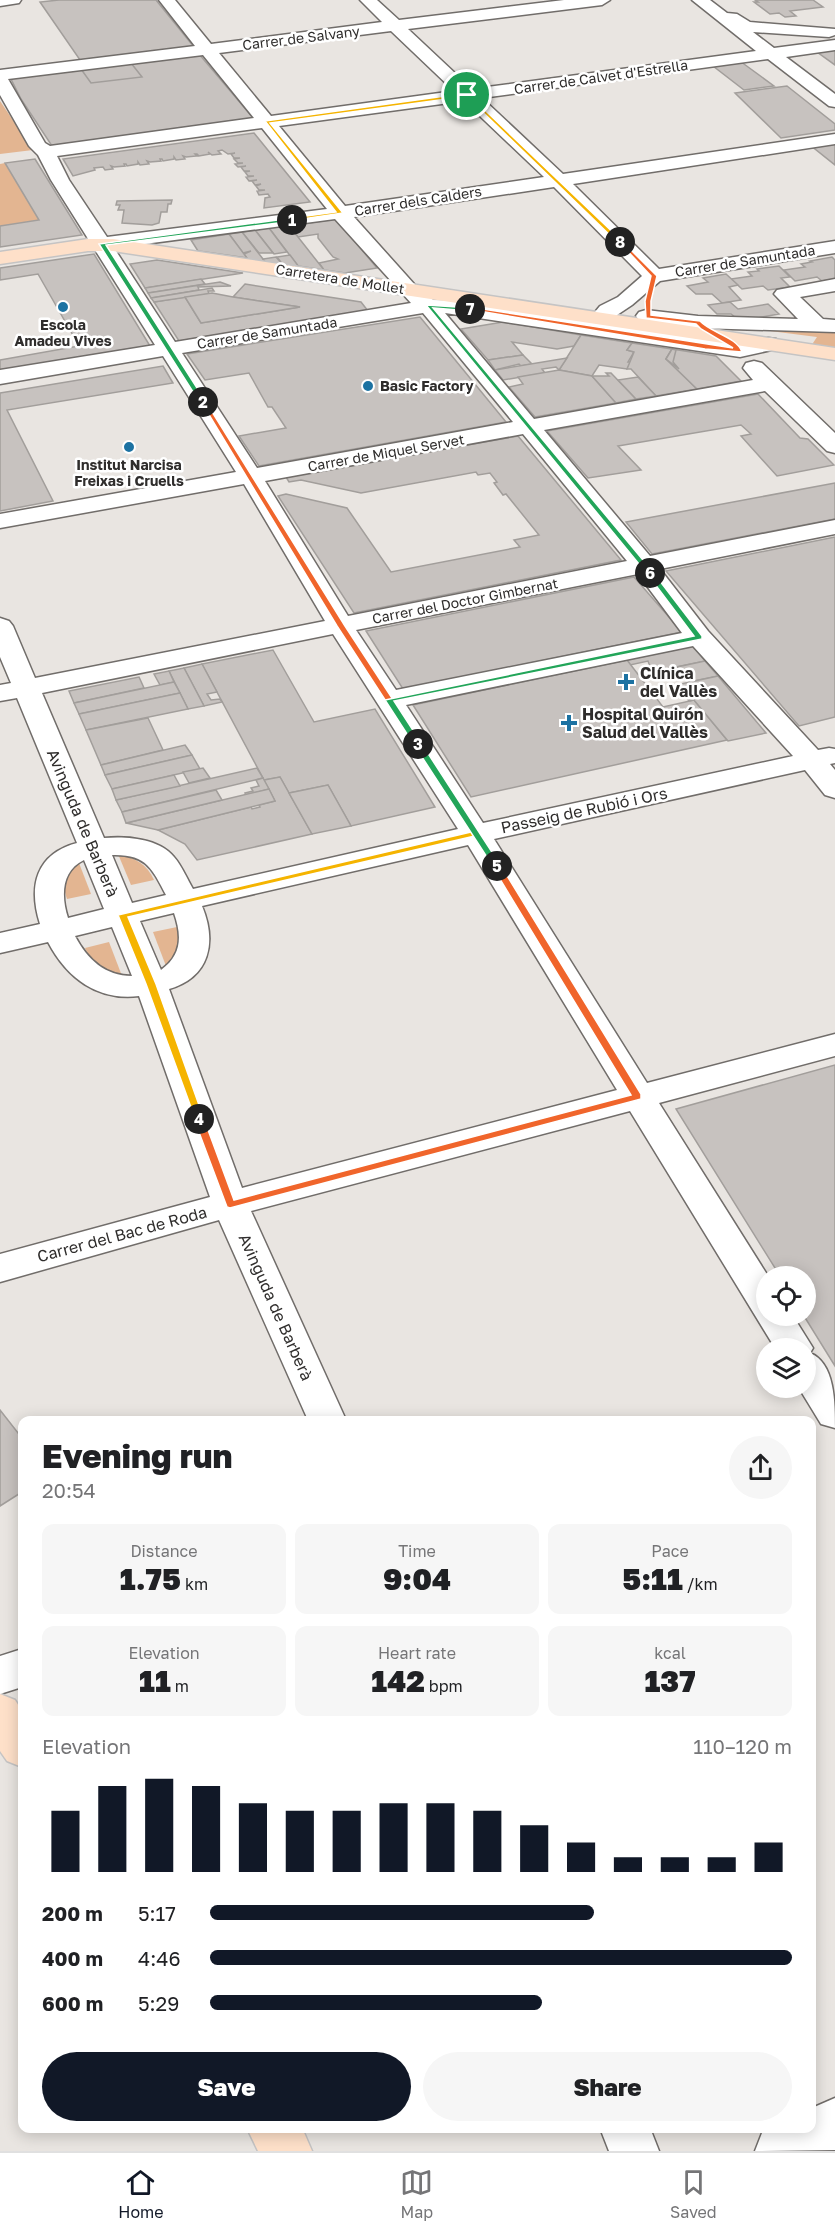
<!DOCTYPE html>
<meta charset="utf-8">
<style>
:root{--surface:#fff;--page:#f6f6f6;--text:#202124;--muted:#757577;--line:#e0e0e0;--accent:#111827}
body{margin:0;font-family:"Golos Text",sans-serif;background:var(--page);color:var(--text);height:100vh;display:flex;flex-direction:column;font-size:22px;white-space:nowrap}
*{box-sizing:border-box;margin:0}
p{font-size:20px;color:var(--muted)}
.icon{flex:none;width:33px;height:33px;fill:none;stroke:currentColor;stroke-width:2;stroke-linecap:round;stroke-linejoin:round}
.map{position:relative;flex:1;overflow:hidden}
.drawer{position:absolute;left:18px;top:1416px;width:798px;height:717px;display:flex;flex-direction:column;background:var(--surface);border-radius:12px;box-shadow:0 3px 15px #0003}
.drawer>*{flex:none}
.tools{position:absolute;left:756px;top:1266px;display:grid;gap:12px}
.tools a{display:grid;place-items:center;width:60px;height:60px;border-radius:50%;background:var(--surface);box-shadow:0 3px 15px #0003;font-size:30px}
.pin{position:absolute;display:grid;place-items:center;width:51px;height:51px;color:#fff;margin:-26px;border:3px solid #fff;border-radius:50%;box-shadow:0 2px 6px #0007}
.km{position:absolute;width:30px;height:30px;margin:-15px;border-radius:50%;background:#222;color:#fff;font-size:16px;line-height:30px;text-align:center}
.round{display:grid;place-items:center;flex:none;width:63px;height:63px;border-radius:32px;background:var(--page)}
.overview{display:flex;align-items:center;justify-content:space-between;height:102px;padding:0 24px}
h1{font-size:33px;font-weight:800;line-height:45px}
.figures{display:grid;grid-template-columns:repeat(3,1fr);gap:9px;height:102px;padding:6px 24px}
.figures div{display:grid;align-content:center;border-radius:12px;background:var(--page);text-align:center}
.figures b{font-size:30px;font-weight:800}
.figures small{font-size:16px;font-weight:400}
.figures p{font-size:16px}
.chart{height:168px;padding:12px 24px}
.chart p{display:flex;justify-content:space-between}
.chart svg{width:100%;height:108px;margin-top:6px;stroke:var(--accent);stroke-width:6}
.button{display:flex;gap:12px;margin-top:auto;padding:12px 24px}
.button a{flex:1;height:69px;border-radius:36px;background:var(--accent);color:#fff;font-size:24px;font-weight:800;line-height:69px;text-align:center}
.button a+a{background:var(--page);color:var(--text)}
ul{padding:0 24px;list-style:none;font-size:20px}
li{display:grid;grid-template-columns:96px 72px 1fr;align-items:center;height:45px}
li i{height:15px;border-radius:8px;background:var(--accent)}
.menu{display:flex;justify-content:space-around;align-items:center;height:84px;border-top:2px solid var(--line);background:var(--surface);font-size:16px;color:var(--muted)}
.menu a{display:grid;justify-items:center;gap:3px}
.menu .current{color:var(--accent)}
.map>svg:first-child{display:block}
.green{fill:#e3b591}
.building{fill:#c7c2bf;stroke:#a29e9b;stroke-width:1.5}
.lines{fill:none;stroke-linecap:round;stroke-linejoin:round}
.minor-casing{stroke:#716d6a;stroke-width:3}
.major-casing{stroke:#c5c4c4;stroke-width:3}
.minor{fill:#fff;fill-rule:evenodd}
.major{fill:#fee0c9;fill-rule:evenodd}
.split-1{fill:#f5b400;stroke:#fff;stroke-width:1.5}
.split-2{fill:#22a559;stroke:#fff;stroke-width:1.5}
.split-3{fill:#f0652b;stroke:#fff;stroke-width:1.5}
.split-4{fill:#f5b400;stroke:#fff;stroke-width:1.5}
.split-5{fill:#f0652b;stroke:#fff;stroke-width:1.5}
.split-6{fill:#22a559;stroke:#fff;stroke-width:1.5}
.split-7{fill:#22a559;stroke:#fff;stroke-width:1.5}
.split-8{fill:#f0652b;stroke:#fff;stroke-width:1.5}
.split-9{fill:#f5b400;stroke:#fff;stroke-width:1.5}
.poi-dot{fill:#1c72a2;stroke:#fff;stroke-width:2}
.labels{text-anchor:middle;stroke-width:5;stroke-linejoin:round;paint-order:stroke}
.far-street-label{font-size:14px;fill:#2f2d2c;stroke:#fff}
.far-poi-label{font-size:14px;font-weight:bold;fill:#2f2d2c;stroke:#fff}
.poi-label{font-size:16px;font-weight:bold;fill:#2f2d2c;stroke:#fff;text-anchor:start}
.street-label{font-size:16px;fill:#2f2d2c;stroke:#fff}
</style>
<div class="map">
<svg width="835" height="2151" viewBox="0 0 835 2151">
<rect width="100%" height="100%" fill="#e9e5e1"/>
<!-- green -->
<g class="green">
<polygon points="0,101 33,150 0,154"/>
<polygon points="5,163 39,220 0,226 0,164"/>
<polygon points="739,327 835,328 835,350 811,346 817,337"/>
<path d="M 118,854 C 135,858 147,864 154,880 L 131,885 Z"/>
<path d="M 79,863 L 91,894 L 67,899 C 61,883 66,873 79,863 Z"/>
<path d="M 177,927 C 183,942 178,955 166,966 L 153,932 Z"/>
<path d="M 109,942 L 122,976 C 105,972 91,964 85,948 Z"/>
</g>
<!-- building -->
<g class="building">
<polygon points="59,0 156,0 194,47 80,60 40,2"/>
<polygon points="755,0 813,0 823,7 790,11 796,16 785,17 779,13 770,14 754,2 758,2"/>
<polygon points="835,50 835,65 817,52"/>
<polygon points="199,54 254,119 52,146 21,99 10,77"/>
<polygon points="742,62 744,64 774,86 744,90 713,66"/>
<polygon points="131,63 142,77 91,83 81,69"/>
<polygon points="787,86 835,124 835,130 781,138 735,93"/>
<polygon points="254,133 310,202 264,208 265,198 270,197 268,194 259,195 257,191 265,190 259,190 256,186 261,184 255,185 252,181 257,180 249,181 246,177 254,176 248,176 245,172 250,171 244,171 241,167 246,166 238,167 235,164 243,163 238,163 234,159 240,158 234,158 231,154 235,153 228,154 222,150 218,151 221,154 212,155 208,152 210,154 199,156 197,154 195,154 197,156 186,157 183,156 185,159 176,160 174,157 174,159 163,161 162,159 160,159 161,161 150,162 147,161 149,164 140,165 138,162 138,164 127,166 126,164 124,164 125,166 114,167 111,166 113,169 105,170 103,167 94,168 95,170 73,176 63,159"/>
<polygon points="835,142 835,165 810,145"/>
<polygon points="35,159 82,235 0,247 0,226 39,220 5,163"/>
<polygon points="172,200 171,204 168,204 167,212 161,212 159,223 152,225 122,223 124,210 118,210 120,205 116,205 117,201"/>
<polygon points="336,219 377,268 345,273 324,270 319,263 338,259 333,257 318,238 318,234 298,237 289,226"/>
<polygon points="289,226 298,237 324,270 298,266 269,228"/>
<polygon points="269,228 287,252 274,254 255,230"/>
<polygon points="255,230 273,253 259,253 242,232"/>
<polygon points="242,232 263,259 265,262 248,260 244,254 251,251 243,253 229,234"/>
<polygon points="229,234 247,258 198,251 191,240"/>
<polygon points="94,254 150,346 0,370 0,360 79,346 38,274 0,280 0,268"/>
<polygon points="290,255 299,267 298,267 283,265 277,257"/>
<polygon points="276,257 283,265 265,262 263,259"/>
<polygon points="832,257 835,260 835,279 822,281 817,277 795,281 784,270 805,267 801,264 812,262 810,261"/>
<polygon points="157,260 243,273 145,288 130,264"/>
<polygon points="779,266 790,277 781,278 790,287 768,290 763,286 742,289 731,279 752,276 748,272 759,271 757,269"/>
<polygon points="726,274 738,285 729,287 741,300 722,303 712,294 696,294 687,286 708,282 703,278"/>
<polygon points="201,279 205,284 148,293 145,288"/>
<polygon points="220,282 231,286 198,287 199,290 151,298 148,293"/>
<polygon points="245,284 361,302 368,311 179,341 154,302 185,297 201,323 300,307 233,297"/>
<polygon points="212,288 214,291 208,291 209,294 154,302 151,298"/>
<polygon points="212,293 233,297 300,307 201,323 185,297"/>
<polygon points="730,302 738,309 768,304 779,314 757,318 735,317 731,314 717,314 708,305"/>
<polygon points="420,317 506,422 259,466 239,436 286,428 272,407 268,407 249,373 205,380 187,354"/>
<polygon points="503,322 581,335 574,346 557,349 512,342 523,355 488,360 461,329"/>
<polygon points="581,335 632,343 627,350 634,352 628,362 631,362 627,369 599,365 592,376 559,370"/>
<polygon points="632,343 672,349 666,359 697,389 656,396 631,369 627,369 634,352 627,350"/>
<polygon points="672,349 716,356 741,381 697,389 666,359"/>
<polygon points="672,349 676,350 673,362 679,369 666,359"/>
<polygon points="523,355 532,364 521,366 519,364 495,370 488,360"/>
<polygon points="567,358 559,370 556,367 542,369 545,373 503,380 495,370"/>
<polygon points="163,366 173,383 7,410 53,501 0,511 0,393"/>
<polygon points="559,370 592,376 616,403 535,417 509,387 523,384 518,377"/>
<polygon points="606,373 611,373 636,399 616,403 592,376 609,376"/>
<polygon points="638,377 656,396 636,399 618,380"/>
<polygon points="758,394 800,438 808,439 834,465 777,476 741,436 751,434 741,425 618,446 641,470 588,478 547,431"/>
<polygon points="518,436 621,560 354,613 278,496 286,494 347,508 391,572 520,547 514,540 539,535 506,494 503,495 494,483 497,482 490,473 478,475 476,472 361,493 301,480 289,482 286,477"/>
<polygon points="835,483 835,519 652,554 626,522"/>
<polygon points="835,537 835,717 799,726 666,571"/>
<polygon points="634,577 682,632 403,689 366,631"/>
<polygon points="693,646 705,661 652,672 648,661 630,665 627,660"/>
<polygon points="273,650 314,722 375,709 435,807 351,826 328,785 289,793 280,777 264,780 202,664"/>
<polygon points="627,660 663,707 694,700 727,740 471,797 413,705"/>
<polygon points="705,661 718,676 689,682 677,667"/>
<polygon points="202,664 217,692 207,694 211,700 220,699 222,702 204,706 184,668"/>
<polygon points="184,668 204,706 188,709 169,671"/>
<polygon points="169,671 174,682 160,685 154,674"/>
<polygon points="718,676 766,733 728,741 694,700 689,701 676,685"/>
<polygon points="139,677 144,688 74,703 69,691"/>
<polygon points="174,682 180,693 79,714 74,703"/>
<polygon points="180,693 188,709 86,730 79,714"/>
<polygon points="148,718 163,750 101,765 86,730"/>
<polygon points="185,745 192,755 105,775 101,765"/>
<polygon points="192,755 200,769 112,789 105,775"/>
<polygon points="203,768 210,778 189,783 183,772"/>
<polygon points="257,768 263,778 122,812 116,800"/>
<polygon points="174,775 180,786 116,800 112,789"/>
<polygon points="280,777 312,834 197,860 185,844 158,830 251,807 252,809 260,807 259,805 275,801 264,780"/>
<polygon points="263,778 269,789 246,795 245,793 253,791 251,788 259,786 256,780"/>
<polygon points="328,785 351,826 312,834 289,793"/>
<polygon points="269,789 275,801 158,830 126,823"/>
<polygon points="216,790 222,800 126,823 122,812"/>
<polygon points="835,1065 835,1366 804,1316 806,1276 780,1276 676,1109"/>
<polygon points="0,1410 22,1438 22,1492 0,1506"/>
</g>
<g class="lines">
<defs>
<g id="minor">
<polygon points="0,0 21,0 19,3 0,6"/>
<path d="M 159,0 L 175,0 L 211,44 L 382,22 L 360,0 L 377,0 L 399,20 L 564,0 L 610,0 L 602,5 L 408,29 L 472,89 L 756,51 L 692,0 L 710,0 L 727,13 L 737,14 L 750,22 L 835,29 L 835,35 L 829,37 L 753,32 L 774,48 L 835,40 L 835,50 L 786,57 L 835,94 L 835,107 L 829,106 L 768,59 L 482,98 L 563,174 L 835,134 L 835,144 L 573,184 L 659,269 L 835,241 L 835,253 L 660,281 L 632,305 L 611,319 L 618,326 L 740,345 L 768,338 L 776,339 L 779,344 L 776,349 L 740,357 L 445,313 L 534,419 L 753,380 L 743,368 L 746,363 L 754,361 L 762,363 L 835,433 L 835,453 L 827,451 L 765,391 L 544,430 L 650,556 L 835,520 L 835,534 L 660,569 L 708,631 L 818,750 L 829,748 L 835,749 L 835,763 L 830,764 L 835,770 L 835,798 L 825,795 L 805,770 L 494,839 L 647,1083 L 835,1034 L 835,1056 L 659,1103 L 768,1276 L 766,1316 L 793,1316 L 813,1348 L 810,1353 C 835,1363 835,1403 835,1428 L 821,1424 L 799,1388 L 806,1388 L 806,1348 L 775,1348 L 630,1111 L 251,1211 L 346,1420 L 308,1420 L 219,1220 L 0,1282 L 0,1254 L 210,1197 L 139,996 C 97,1001 67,978 48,942 L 0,953 L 0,933 L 40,924 C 28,886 36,854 77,843 L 17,698 L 0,701 L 0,685 L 11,683 L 0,657 L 0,618 L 9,621 L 13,626 L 35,678 L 325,621 L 244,484 L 0,528 L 0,514 L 236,472 L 163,356 L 0,384 L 0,370 L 155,345 L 51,180 L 38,155 L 29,146 L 0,95 L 0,70 L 195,46 ZM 391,31 L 454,91 L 271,116 L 219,53 ZM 203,55 L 254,118 L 50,146 L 45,143 L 8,79 ZM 464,101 L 544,177 L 345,206 L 279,126 ZM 262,128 L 327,209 L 107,237 L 69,180 L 57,156 ZM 554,187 L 642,276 L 618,297 L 600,306 L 590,318 L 592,322 L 455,301 L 433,300 L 415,285 L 354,217 ZM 335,219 L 411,303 L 175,342 L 114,248 ZM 423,313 L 513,422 L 257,468 L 182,353 ZM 523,434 L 627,561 L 348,616 L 265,481 ZM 638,574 L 682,633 L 396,690 L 356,630 ZM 333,634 L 458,829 L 193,889 C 187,879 182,866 174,857 C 159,838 126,836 104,838 L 42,693 ZM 693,646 L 793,756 L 483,823 L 406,705 ZM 468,845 L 617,1090 L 242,1188 L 169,989 C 210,977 217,942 202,906 ZM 112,855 C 146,854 152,868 166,895 L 132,903 ZM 84,860 L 104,909 L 68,918 C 61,896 61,871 84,860 ZM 174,913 C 182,936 182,955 161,970 L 140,921 ZM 112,927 L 132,976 C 105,976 87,959 75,936 Z"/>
<polygon points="835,279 835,291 800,297 823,319 835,320 835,332 698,328 646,322 639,320 636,316 639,312 646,310 698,316 798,319 774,294 777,290"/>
<polygon points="22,1649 22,1687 0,1694 0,1656"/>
<polygon points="835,2098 835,2150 755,2151 762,2133 772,2128 812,2128 812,2108"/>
<polygon points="600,2128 650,2128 659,2151 609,2151"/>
</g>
<g id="major">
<polygon points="88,239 113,239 835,348 835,360 113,251 88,251 0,264 0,252"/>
<polygon points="0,1694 15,1700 22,1711 22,1767 7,1761 0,1751"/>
<polygon points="247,2128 302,2128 312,2151 258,2151"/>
</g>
</defs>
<!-- minor casing -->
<use href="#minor" class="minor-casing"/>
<!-- major casing -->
<use href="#major" class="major-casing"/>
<!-- minor -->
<use href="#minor" class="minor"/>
<!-- major -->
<use href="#major" class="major"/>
</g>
<!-- split-1 -->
<polygon class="split-1" points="467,93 469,96 270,123 343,213 289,221 292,218 336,212 265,121"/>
<!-- split-2 -->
<polygon class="split-2" points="292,218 294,221 106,245 206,402 200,403 99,244"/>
<!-- split-3 -->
<polygon class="split-3" points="200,400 206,402 345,626 422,744 421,746 415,746 337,626"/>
<!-- split-4 -->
<polygon class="split-4" points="418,742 422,744 480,834 479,835 128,917 156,984 204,1119 203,1121 196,1121 146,984 118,915 471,832 414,744"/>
<!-- split-5 -->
<polygon class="split-5" points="494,864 501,866 641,1094 641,1099 230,1208 227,1207 194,1119 196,1116 203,1116 204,1119 234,1200 631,1095 492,866"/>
<!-- split-6 -->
<polygon class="split-6" points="648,572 653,572 702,636 702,639 394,701 501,866 494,868 385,700 694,636 648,575"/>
<!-- split-7 -->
<polygon class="split-7" points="426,305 472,308 470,311 433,308 653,572 653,575 648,575"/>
<!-- split-8 -->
<path class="split-8" d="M 618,241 L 622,241 L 657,276 L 651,301 L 651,315 L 700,321 C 711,333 737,337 742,352 L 705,349 L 467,309 L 470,307 L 733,348 L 701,329 L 696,324 L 646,318 L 645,301 L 651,276 Z"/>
<!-- split-9 -->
<polygon class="split-9" points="467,93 622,241 622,243 618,243 466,96"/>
<!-- markers -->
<g class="poi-dot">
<circle cx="63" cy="307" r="6"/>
<circle cx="368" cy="386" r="6"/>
<circle cx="129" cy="447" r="6"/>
<path d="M623 673h6v6h6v6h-6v6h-6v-6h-6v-6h6z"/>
<path d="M566 714h6v6h6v6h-6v6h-6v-6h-6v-6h6z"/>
</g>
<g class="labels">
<!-- far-street labels -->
<g class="far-street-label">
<text transform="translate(301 38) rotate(-7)" y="5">Carrer de Salvany</text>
<text transform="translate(601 77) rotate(-8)" y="5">Carrer de Calvet d'Estrella</text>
<text transform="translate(418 201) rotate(-9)" y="5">Carrer dels Calders</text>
<text transform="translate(745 261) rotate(-9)" y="5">Carrer de Samuntada</text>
<text transform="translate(340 279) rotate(9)" y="5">Carretera de Mollet</text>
<text transform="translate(267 333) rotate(-9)" y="5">Carrer de Samuntada</text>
<text transform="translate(386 453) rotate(-10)" y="5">Carrer de Miquel Servet</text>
<text transform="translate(465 601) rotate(-11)" y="5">Carrer del Doctor Gimbernat</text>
</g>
<!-- far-poi labels -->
<g class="far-poi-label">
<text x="63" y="330">Escola<tspan x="63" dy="16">Amadeu Vives</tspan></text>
<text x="380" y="391" text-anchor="start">Basic Factory</text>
<text x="129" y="470">Institut Narcisa<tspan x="129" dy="16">Freixas i Cruells</tspan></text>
</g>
<!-- poi labels -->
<g class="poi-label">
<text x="640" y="679">Clínica<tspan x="640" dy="18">del Vallès</tspan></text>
<text x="582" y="720">Hospital Quirón<tspan x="582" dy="18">Salud del Vallès</tspan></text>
</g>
<!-- street labels -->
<g class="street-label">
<text transform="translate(584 810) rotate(-12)" y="6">Passeig de Rubió i Ors</text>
<text transform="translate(83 823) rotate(67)" y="6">Avinguda de Barberà</text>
<text transform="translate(122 1234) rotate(-15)" y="6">Carrer del Bac de Roda</text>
<text transform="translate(276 1307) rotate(66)" y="6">Avinguda de Barberà</text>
</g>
</g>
</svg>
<div class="tools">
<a><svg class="icon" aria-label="locate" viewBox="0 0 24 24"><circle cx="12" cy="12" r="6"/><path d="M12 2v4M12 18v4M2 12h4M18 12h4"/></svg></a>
<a><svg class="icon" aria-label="layers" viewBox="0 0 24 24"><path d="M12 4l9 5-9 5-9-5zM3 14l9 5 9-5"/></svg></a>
</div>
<div class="pin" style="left:467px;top:95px;background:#1e9e55"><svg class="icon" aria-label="arrive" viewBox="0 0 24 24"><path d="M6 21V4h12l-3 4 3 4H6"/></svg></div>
<b class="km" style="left:292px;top:220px">1</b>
<b class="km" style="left:203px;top:402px">2</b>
<b class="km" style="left:418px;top:744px">3</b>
<b class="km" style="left:199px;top:1119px">4</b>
<b class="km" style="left:497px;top:866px">5</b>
<b class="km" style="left:650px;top:573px">6</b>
<b class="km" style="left:470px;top:309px">7</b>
<b class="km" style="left:620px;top:242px">8</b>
<section class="drawer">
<div class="overview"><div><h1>Evening run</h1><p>20:54</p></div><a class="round"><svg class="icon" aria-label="share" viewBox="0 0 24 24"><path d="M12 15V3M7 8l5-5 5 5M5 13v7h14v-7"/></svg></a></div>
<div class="figures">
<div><p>Distance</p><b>1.75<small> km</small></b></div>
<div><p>Time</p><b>9:04</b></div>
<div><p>Pace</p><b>5:11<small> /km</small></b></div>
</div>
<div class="figures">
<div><p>Elevation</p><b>11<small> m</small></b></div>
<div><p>Heart rate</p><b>142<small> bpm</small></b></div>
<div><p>kcal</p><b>137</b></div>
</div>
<div class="chart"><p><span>Elevation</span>110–120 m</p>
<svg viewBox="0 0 160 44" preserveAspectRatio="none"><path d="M5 44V19M15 44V9M25 44V6M35 44V9M45 44V16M55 44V19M65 44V19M75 44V16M85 44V16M95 44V19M105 44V25M115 44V32M125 44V38M135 44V38M145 44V38M155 44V32"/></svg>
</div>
<ul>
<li><b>200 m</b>5:17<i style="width:66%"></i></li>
<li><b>400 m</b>4:46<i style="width:100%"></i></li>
<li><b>600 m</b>5:29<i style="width:57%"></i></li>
</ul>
<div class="button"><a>Save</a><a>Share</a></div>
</section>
</div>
<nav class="menu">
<a class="current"><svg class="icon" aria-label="home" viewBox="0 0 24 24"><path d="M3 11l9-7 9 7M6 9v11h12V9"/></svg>Home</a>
<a><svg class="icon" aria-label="map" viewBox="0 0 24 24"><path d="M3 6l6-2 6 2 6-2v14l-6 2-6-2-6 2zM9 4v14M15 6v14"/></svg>Map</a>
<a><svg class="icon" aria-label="saved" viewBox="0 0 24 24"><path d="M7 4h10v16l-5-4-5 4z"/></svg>Saved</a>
</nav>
